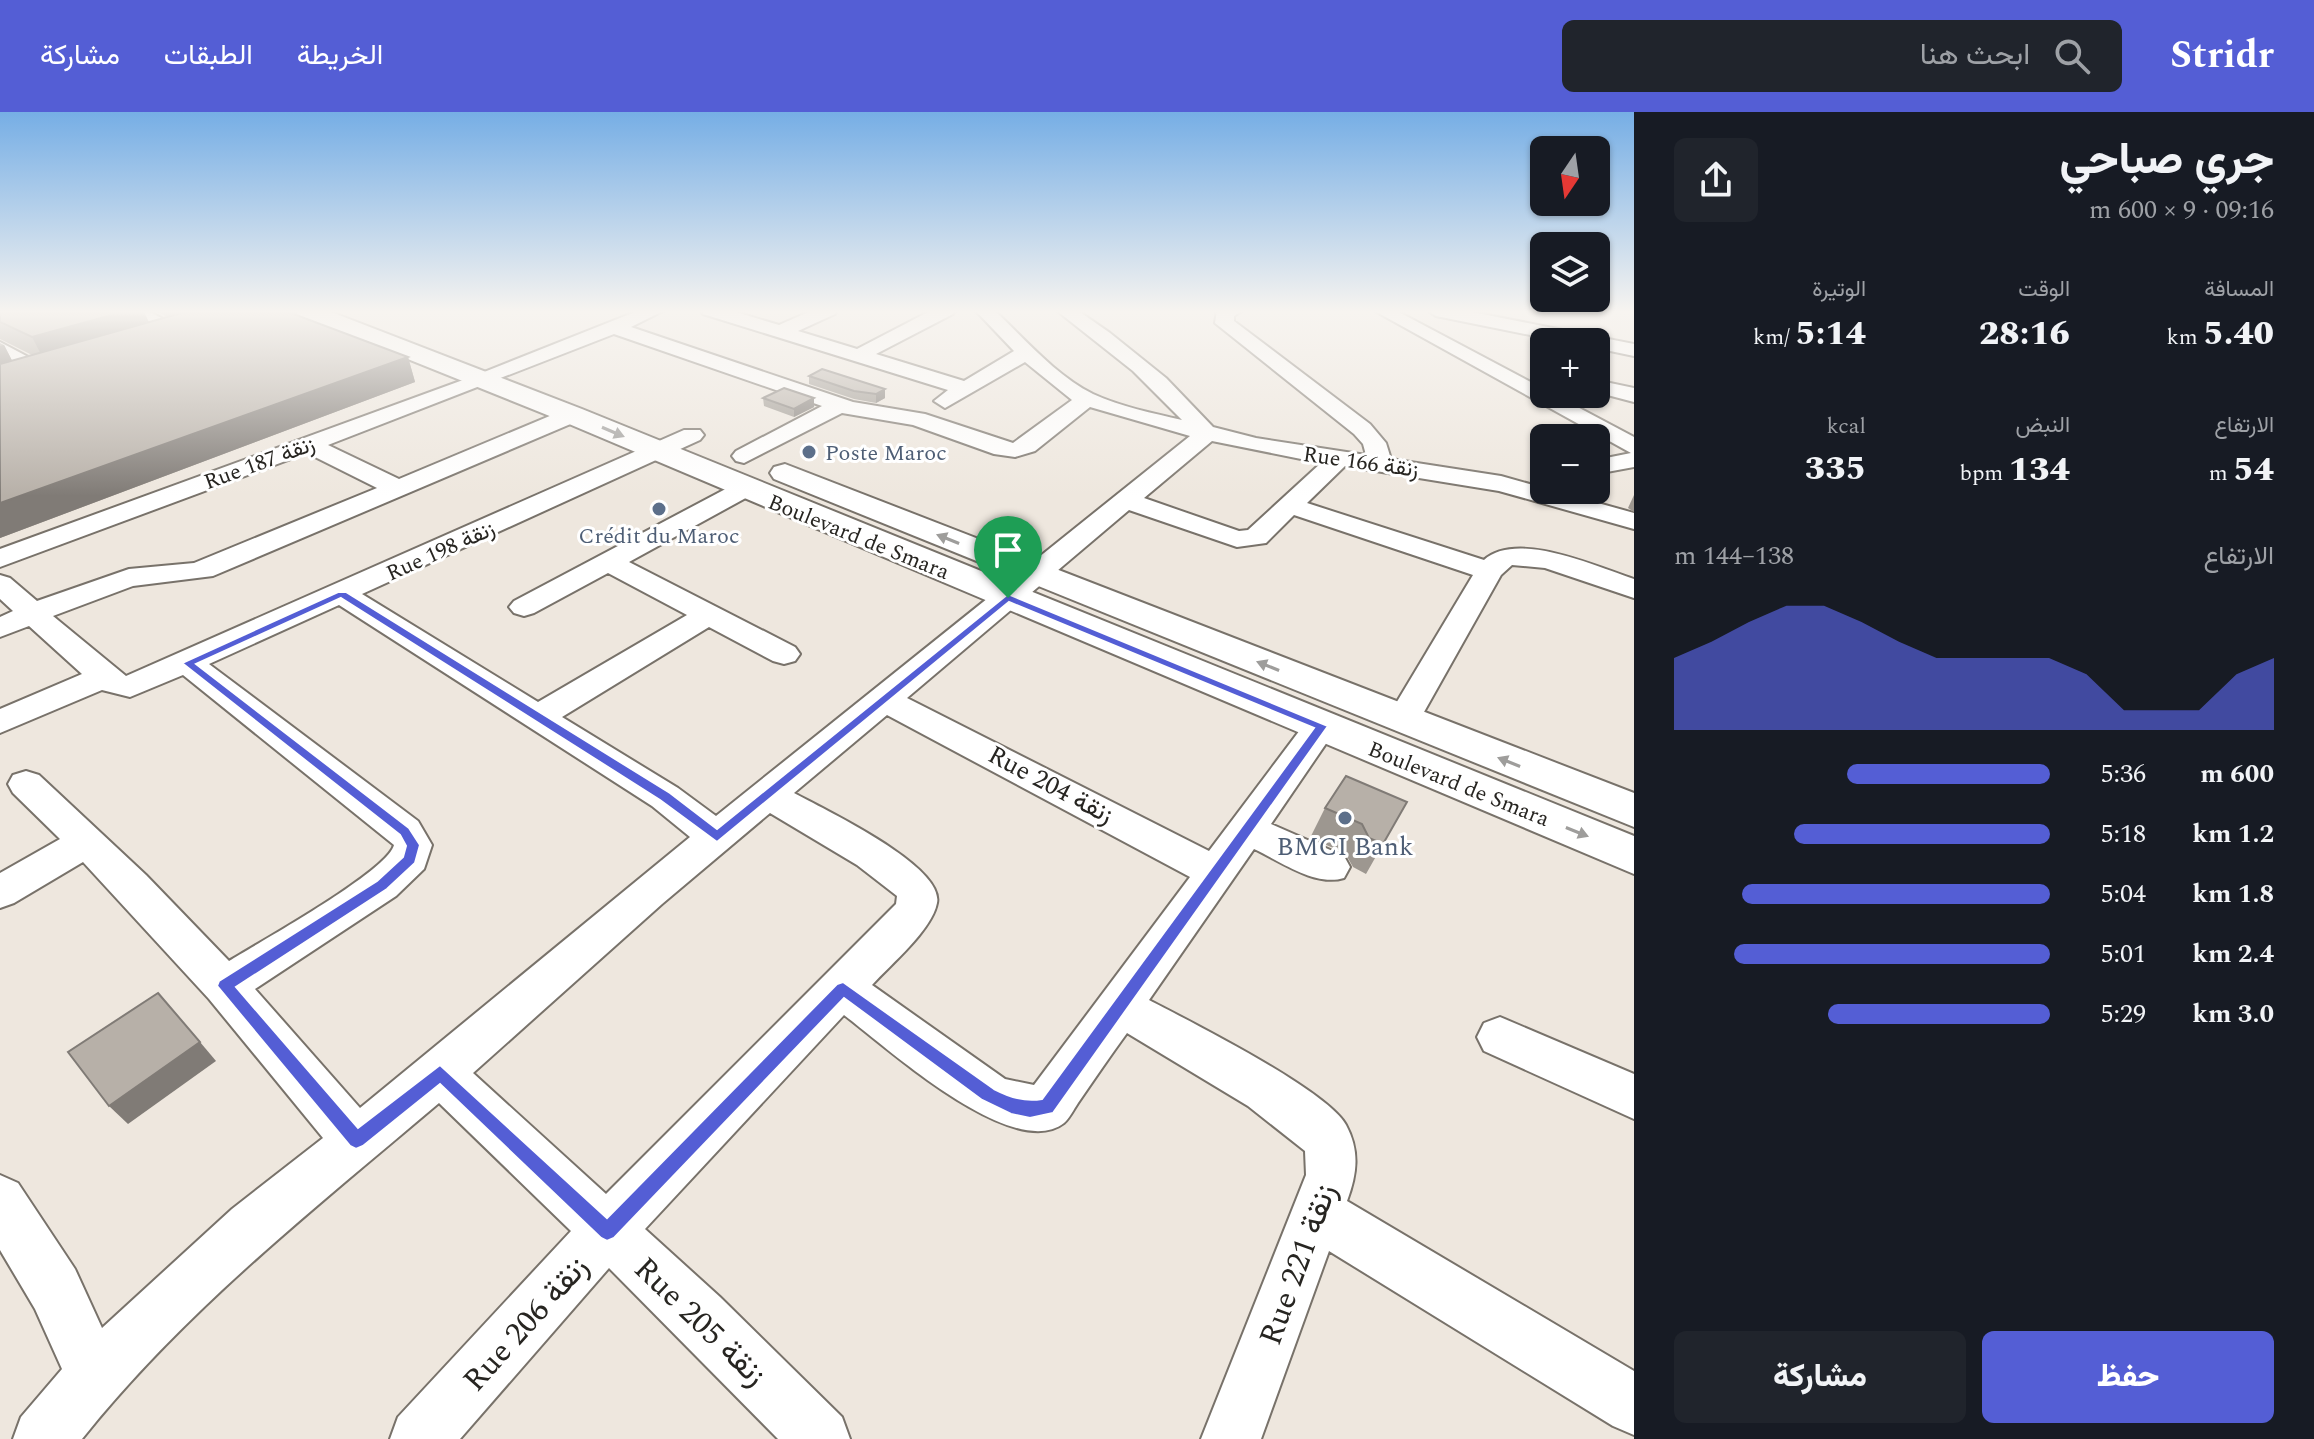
<!DOCTYPE html>
<html lang="ar">
<meta charset="utf-8">
<style>
:root{--surface:#171b24;--page:#20242c;--text:#f1f3f6;--muted:#9ea1a6;--accent:#545ed5}
body{margin:0;font-family:Spectral,Vazirmatn,serif;background:var(--page);color:var(--text);direction:rtl;height:100vh;display:flex;flex-direction:column;font-size:30px;white-space:nowrap}
*{box-sizing:border-box;margin:0}
p{font-size:26px;color:var(--muted)}
.icon{flex:none;width:44px;height:44px;fill:none;stroke:currentColor;stroke-width:2;stroke-linecap:round;stroke-linejoin:round}
.map{position:relative;flex:1;overflow:hidden;direction:ltr}
.panel{display:flex;flex-direction:column;background:var(--surface);width:680px}
.panel>*{flex:none}
.needle{width:52px;rotate:193deg}
.tools{position:absolute;left:1530px;top:24px;display:grid;gap:16px}
.tools a{display:grid;place-items:center;width:80px;height:80px;border-radius:12px;background:var(--surface);box-shadow:0 2px 6px #0004;font-size:40px}
.pin{position:absolute;display:grid;place-items:center;width:68px;height:68px;color:#fff;margin:-82px -34px;border-radius:50% 50% 50% 0;rotate:-45deg;box-shadow:0 0 8px #0007}
.pin .icon{rotate:45deg}
.round{display:grid;place-items:center;flex:none;width:84px;height:84px;border-radius:12px;background:var(--page)}
.headline{display:flex;align-items:center;justify-content:space-between;height:136px;padding:0 40px}
h1{font-size:44px;font-weight:800;line-height:60px}
.metrics{display:grid;grid-template-columns:repeat(3,1fr);gap:12px;height:136px;padding:8px 40px}
.metrics div{display:grid;align-content:center}
.metrics b{font-size:34px;font-weight:800}
.metrics small{font-size:22px;font-weight:400}
.metrics p{font-size:22px}
.chart{height:224px;padding:16px 40px}
.chart p{display:flex;justify-content:space-between}
.chart svg{width:100%;height:144px;margin-top:8px;fill:var(--accent);opacity:.7}
.primary-button{display:flex;gap:16px;margin-top:auto;padding:16px 40px}
.primary-button a{flex:1;height:92px;border-radius:12px;background:var(--accent);color:#fff;font-size:32px;font-weight:800;line-height:92px;text-align:center}
.primary-button a+a{background:var(--page);color:var(--text)}
ul{padding:0 40px;list-style:none;font-size:26px}
li{display:grid;grid-template-columns:128px 96px 1fr;align-items:center;height:60px}
li i{height:20px;border-radius:10px;background:var(--accent)}
header{display:flex;align-items:center;gap:48px;box-sizing:border-box;height:112px;padding:0 40px;background:var(--accent);color:#fff}
header strong{font-size:38px}
nav{display:flex;gap:44px;margin-inline-start:auto;font-size:28px}
.search{width:560px;height:72px;background:var(--page);display:flex;align-items:center;gap:20px;box-sizing:border-box;padding:0 28px;border-radius:12px;color:var(--muted);font-size:30px}
main{display:flex;flex:1;min-height:0}
.map>svg:first-child{display:block}
.lines{fill:none;stroke-linecap:round;stroke-linejoin:round}
.street-casing{stroke:#78726a;stroke-width:4}
.secondary-casing{stroke:#78726a;stroke-width:4}
.street{fill:#fff;fill-rule:evenodd}
.secondary{fill:#fff;fill-rule:evenodd}
.wall{fill:#9d9790}
.shaded-wall{fill:#807b76}
.building{fill:#b7b0a8;stroke:#807b76;stroke-width:2}
.oneway{fill:#9e9d9b}
.route{fill:#545ed5;stroke:#fff;stroke-width:2;fill-rule:evenodd}
.service-dot{fill:#5c6f8a;stroke:#fff;stroke-width:3}
.labels{text-anchor:middle;stroke-width:6;stroke-linejoin:round;paint-order:stroke}
.far-service-label{font-size:22px;fill:#4e5e75;stroke:#fff;text-anchor:start}
.far-street-label{font-size:22px;fill:#272521;stroke:#fff}
.street-label{font-size:26px;fill:#272521;stroke:#fff}
.service-label{font-size:26px;fill:#4e5e75;stroke:#fff}
.near-street-label{font-size:32px;fill:#272521;stroke:#fff}
</style>
<header>
<strong>Stridr</strong>
<div class="search"><svg class="icon" aria-label="search" viewBox="0 0 24 24"><circle cx="10" cy="10" r="6"/><path d="M15 15l6 6"/></svg>ابحث هنا</div>
<nav><a>الخريطة</a><a>الطبقات</a><a>مشاركة</a></nav>
</header>
<main>
<section class="panel">
<div class="headline"><div><h1>جري صباحي</h1><p>09:16 · 9 × 600 m</p></div><a class="round"><svg class="icon" aria-label="share" viewBox="0 0 24 24"><path d="M12 15V3M7 8l5-5 5 5M5 13v7h14v-7"/></svg></a></div>
<div class="metrics">
<div><p>المسافة</p><b>5.40<small> km</small></b></div>
<div><p>الوقت</p><b>28:16</b></div>
<div><p>الوتيرة</p><b>5:14<small> /km</small></b></div>
</div>
<div class="metrics">
<div><p>الارتفاع</p><b>54<small> m</small></b></div>
<div><p>النبض</p><b>134<small> bpm</small></b></div>
<div><p>kcal</p><b>335</b></div>
</div>
<div class="chart"><p><span>الارتفاع</span>138–144 m</p>
<svg viewBox="0 0 160 44" preserveAspectRatio="none"><path d="M0 44V22L10 17L20 11L30 6L40 6L50 11L60 17L70 22L80 22L90 22L100 22L110 27L120 38L130 38L140 38L150 27L160 22V44z"/></svg>
</div>
<ul>
<li><b>600 m</b>5:36<i style="width:54%"></i></li>
<li><b>1.2 km</b>5:18<i style="width:68%"></i></li>
<li><b>1.8 km</b>5:04<i style="width:82%"></i></li>
<li><b>2.4 km</b>5:01<i style="width:84%"></i></li>
<li><b>3.0 km</b>5:29<i style="width:59%"></i></li>
</ul>
<div class="primary-button"><a>حفظ</a><a>مشاركة</a></div>
</section>
<div class="map">
<svg width="1634" height="1327" viewBox="0 0 1634 1327">
<rect width="100%" height="100%" fill="#eee7de"/>
<g class="lines">
<defs>
<g id="street">
<polygon points="123,198 146,198 188,220 185,224 171,224"/>
<path d="M 640,198 L 665,198 L 631,215 L 853,290 L 925,302 L 1013,331 L 1072,288 L 1025,250 L 945,296 L 934,289 L 948,278 L 703,202 L 701,198 L 729,198 L 779,213 L 813,198 L 837,198 L 835,202 L 798,219 L 857,237 L 932,198 L 955,198 L 953,202 L 876,242 L 964,269 L 1014,239 L 975,198 L 994,198 C 1025,227 1055,263 1093,282 C 1121,295 1153,301 1182,308 L 1133,259 L 1056,198 L 1077,198 L 1110,221 L 1166,266 L 1213,315 L 1256,326 L 1366,343 L 1363,332 L 1354,322 L 1215,211 L 1217,198 L 1243,198 L 1234,204 L 1234,209 L 1370,312 L 1386,331 L 1391,347 L 1501,364 L 1634,401 L 1634,417 L 1499,379 L 1345,354 L 1307,391 L 1484,448 C 1517,418 1597,455 1634,467 L 1634,486 L 1545,456 L 1512,453 L 1501,463 L 1415,616 L 1403,619 L 1391,616 L 1386,608 L 1473,463 L 1294,403 L 1266,431 L 1237,435 L 1129,398 L 907,586 L 1209,739 L 1309,606 L 1321,603 L 1333,606 L 1338,614 L 1271,712 L 1344,744 L 1350,755 L 1344,766 C 1315,775 1280,749 1254,737 L 1149,888 C 1189,909 1327,978 1346,1013 C 1360,1039 1357,1062 1347,1089 L 1634,1259 L 1634,1323 L 1613,1314 L 1329,1139 L 1261,1327 L 1201,1327 L 1306,1063 L 1305,1039 L 1248,994 L 1127,921 C 1110,944 1094,968 1078,991 C 1074,997 1069,1007 1064,1011 C 1013,1051 884,933 844,903 L 645,1117 L 720,1185 L 842,1305 L 850,1327 L 778,1327 L 609,1156 L 460,1327 L 390,1327 L 398,1305 L 571,1119 L 439,991 C 314,1097 184,1199 82,1327 L 13,1327 L 21,1305 L 62,1257 L 35,1197 L 0,1138 L 0,1063 L 18,1071 L 75,1157 L 102,1216 L 232,1097 L 323,1026 L 209,887 L 83,750 L 14,791 L 0,796 L 0,761 L 60,727 L 13,681 L 8,672 L 13,663 L 26,659 L 39,663 L 146,763 L 229,849 C 258,831 388,759 394,733 L 183,563 L 130,585 L 102,578 L 0,621 L 0,597 L 82,562 L 29,514 L 0,525 L 0,505 L 13,499 L 0,487 L 0,463 L 10,466 L 37,489 L 129,457 L 194,451 L 377,376 L 307,341 L 0,455 L 0,437 L 474,264 ZM 614,222 L 822,294 L 736,339 L 732,344 L 736,349 L 744,351 L 842,301 L 913,313 L 994,342 L 1015,345 L 1035,339 L 1090,295 L 1190,324 L 716,704 L 678,676 L 562,605 L 709,515 L 773,549 L 784,552 L 795,549 L 800,542 L 795,535 L 629,450 L 753,382 L 757,377 L 753,372 L 735,372 L 514,489 L 509,495 L 514,501 L 524,504 L 534,501 L 608,461 L 687,503 L 538,590 L 362,482 L 700,328 L 704,323 L 700,318 L 684,318 L 126,564 L 53,504 L 133,474 L 213,464 L 580,308 L 583,303 L 580,298 L 564,298 L 399,367 L 328,333 ZM 1212,329 L 1321,351 L 1248,418 L 1239,419 L 1144,386 ZM 339,493 L 652,694 L 690,725 L 360,996 L 255,877 L 396,784 L 424,757 L 432,733 L 418,709 L 209,552 ZM 887,603 L 1190,765 L 1034,973 L 1005,967 L 872,873 C 891,852 932,818 937,791 C 945,754 823,697 794,681 ZM 770,701 L 857,753 L 897,784 L 896,792 L 606,1082 L 473,961 L 662,792 Z"/>
<polygon points="1373,198 1395,198 1544,277 1544,282 1553,282 1634,325 1634,355 1596,362 1596,348 1631,341"/>
<polygon points="1427,198 1462,198 1634,232 1634,244 1596,236 1596,230 1565,230 1436,204"/>
<polygon points="0,230 49,256 52,260 42,266 0,244"/>
<polygon points="1596,268 1634,276 1634,290 1596,280"/>
<polygon points="1500,905 1634,962 1634,1007 1484,939 1477,925 1484,911"/>
</g>
<g id="secondary">
<polygon points="295,198 326,198 582,297 1634,724 1634,762 562,309 298,203"/>
<polygon points="785,352 1634,681 1634,715 774,367 770,361 774,355"/>
</g>
</defs>
<!-- street casing -->
<use href="#street" class="street-casing"/>
<!-- secondary casing -->
<use href="#secondary" class="secondary-casing"/>
<!-- street -->
<use href="#street" class="street"/>
<!-- secondary -->
<use href="#secondary" class="secondary"/>
</g>
<!-- wall -->
<g class="wall">
<polygon points="0,198 143,198 149,210 168,205 153,198 283,198 408,245 415,270 0,426 0,231 4,233 12,249 32,243 0,227"/>
<polygon points="822,257 885,286 876,291 854,287 809,272 809,264"/>
<polygon points="763,286 814,286 814,295 794,305 764,294"/>
<polygon points="1634,383 1634,400 1628,396"/>
<polygon points="1346,664 1383,732 1366,762 1353,755 1345,741 1310,726 1325,696"/>
</g>
<!-- shaded-wall -->
<g class="shaded-wall">
<polygon points="130,198 143,198 152,218 45,250 32,225"/>
<polygon points="174,198 220,198 179,210"/>
<polygon points="4,233 17,258 0,263 0,234"/>
<polygon points="408,245 415,270 0,426 0,391"/>
<polygon points="885,277 885,286 876,291 876,282"/>
<polygon points="814,286 814,295 794,305 794,297"/>
<polygon points="200,930 216,949 128,1012 109,994"/>
</g>
<!-- building -->
<g class="building">
<polygon points="0,198 130,198 32,225 0,210"/>
<polygon points="192,198 283,198 408,245 0,391 0,252"/>
<polygon points="822,257 885,277 876,282 854,279 809,264"/>
<polygon points="784,276 814,286 794,297 763,286"/>
<polygon points="1346,664 1407,690 1383,732 1369,726 1362,712 1325,696"/>
<polygon points="158,881 200,930 109,994 68,940"/>
</g>
<!-- one-way arrows -->
<defs><path id="oneway-solid" d="M-6-.8H1V-3.2L6.5 0L1 3.2V.8H-6Z" transform="scale(2)"/></defs>
<g class="oneway">
<use href="#oneway-solid" transform="translate(613 320) rotate(23)"/>
<use href="#oneway-solid" transform="translate(948 427) rotate(-158)"/>
<use href="#oneway-solid" transform="translate(1268 554) rotate(-158)"/>
<use href="#oneway-solid" transform="translate(1509 650) rotate(-158)"/>
<use href="#oneway-solid" transform="translate(1577 720) rotate(22)"/>
</g>
<!-- sky -->
<linearGradient id="sky" x2="0" y2="1"><stop stop-color="#76aee5"/><stop offset="0.52" stop-color="#f7f4f0"/><stop offset="1" stop-color="#f7f4f0" stop-opacity="0"/></linearGradient>
<rect width="1634" height="384" fill="url(#sky)"/>
<!-- route -->
<path class="route" d="M 338,480 L 346,480 L 670,681 L 717,717 L 1008,482 L 1328,614 L 1053,1001 L 1030,1006 L 1011,1002 L 982,988 L 844,886 L 614,1126 L 607,1129 L 601,1126 L 440,972 L 363,1034 L 356,1037 L 350,1034 L 217,874 L 219,869 L 377,769 L 403,745 L 406,734 L 400,723 L 182,551 ZM 341,486 L 660,688 L 717,730 L 1009,490 L 1314,616 L 1042,987 C 1024,990 1010,985 994,977 L 843,870 L 837,872 L 607,1106 L 440,953 L 358,1016 L 236,875 L 387,777 L 415,751 L 420,733 L 409,716 L 196,552 Z"/>
<!-- markers -->
<g class="service-dot">
<circle cx="809" cy="340" r="8"/>
<circle cx="659" cy="397" r="8"/>
<circle cx="1345" cy="706" r="8"/>
</g>
<g class="labels">
<!-- far-service labels -->
<g class="far-service-label">
<text x="825" y="348">Poste Maroc</text>
<text x="659" y="431" text-anchor="middle">Crédit du Maroc</text>
</g>
<!-- far-street labels -->
<g class="far-street-label">
<text transform="translate(1361 349) rotate(8)" y="8">Rue 166 زنقة</text>
<text transform="translate(259 350) rotate(-20)" y="8">Rue 187 زنقة</text>
<text transform="translate(859 424) rotate(22)" y="8">Boulevard de Smara</text>
<text transform="translate(440 438) rotate(-24)" y="8">Rue 198 زنقة</text>
<text transform="translate(1459 671) rotate(22)" y="8">Boulevard de Smara</text>
</g>
<!-- street labels -->
<g class="street-label">
<text transform="translate(1051 672) rotate(28)" y="9">Rue 204 زنقة</text>
</g>
<!-- service labels -->
<g class="service-label">
<text x="1345" y="743">BMCI Bank</text>
</g>
<!-- near-street labels -->
<g class="near-street-label">
<text transform="translate(1297 1152) rotate(-70)" y="11">Rue 221 زنقة</text>
<text transform="translate(701 1209) rotate(44)" y="11">Rue 205 زنقة</text>
<text transform="translate(525 1211) rotate(-48)" y="11">Rue 206 زنقة</text>
</g>
</g>
</svg>
<div class="tools">
<a><svg class="needle" viewBox="-14 -14 28 28"><path d="M0-13l5 13h-10z" fill="#e53935"/><path d="M0 13l5-13h-10z" fill="#9ea1a6"/></svg></a>
<a><svg class="icon" aria-label="layers" viewBox="0 0 24 24"><path d="M12 4l9 5-9 5-9-5zM3 14l9 5 9-5"/></svg></a>
<a>+</a>
<a>−</a>
</div>
<div class="pin" style="left:1008px;top:486px;background:#1e9e55"><svg class="icon" aria-label="arrive" viewBox="0 0 24 24"><path d="M6 21V4h12l-3 4 3 4H6"/></svg></div>
</div>
</main>
